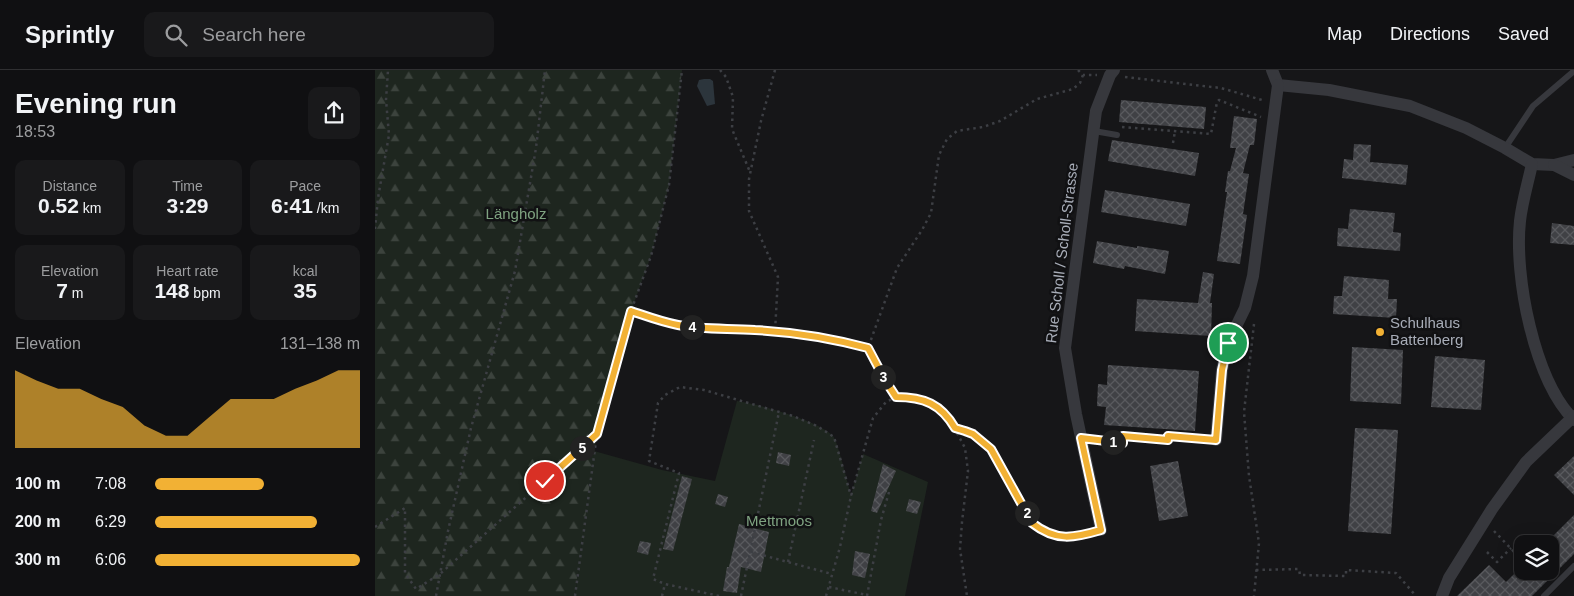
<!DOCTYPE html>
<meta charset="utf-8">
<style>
:root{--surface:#101012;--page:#19191b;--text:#f1f3f6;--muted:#9c9d9f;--line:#303032;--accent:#f2b134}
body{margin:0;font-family:Helvetica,sans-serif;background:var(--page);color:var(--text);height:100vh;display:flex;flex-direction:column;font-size:19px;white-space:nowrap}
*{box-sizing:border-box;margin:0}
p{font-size:16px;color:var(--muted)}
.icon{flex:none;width:28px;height:28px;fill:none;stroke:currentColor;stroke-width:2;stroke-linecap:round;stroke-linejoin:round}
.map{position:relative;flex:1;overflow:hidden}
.sheet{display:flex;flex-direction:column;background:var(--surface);width:375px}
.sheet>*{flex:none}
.fabs{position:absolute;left:1139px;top:465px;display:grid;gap:10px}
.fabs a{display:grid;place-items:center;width:45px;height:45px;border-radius:10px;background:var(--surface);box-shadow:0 5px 20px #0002,0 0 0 1px var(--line);font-size:25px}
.pin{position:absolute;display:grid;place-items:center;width:42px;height:42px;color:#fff;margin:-21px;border:2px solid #fff;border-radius:50%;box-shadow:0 1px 5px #0007}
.km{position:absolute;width:25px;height:25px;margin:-12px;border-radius:50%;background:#222;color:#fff;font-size:14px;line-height:25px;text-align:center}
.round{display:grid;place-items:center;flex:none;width:52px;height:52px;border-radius:10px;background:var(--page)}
.headline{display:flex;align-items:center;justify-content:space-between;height:85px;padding:0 15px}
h1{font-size:28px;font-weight:700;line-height:38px}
.metrics{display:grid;grid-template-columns:repeat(3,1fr);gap:8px;height:85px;padding:5px 15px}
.metrics div{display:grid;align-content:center;border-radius:10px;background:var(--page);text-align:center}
.metrics b{font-size:21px;font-weight:700}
.metrics small{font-size:14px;font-weight:400}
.metrics p{font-size:14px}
.chart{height:140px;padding:10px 15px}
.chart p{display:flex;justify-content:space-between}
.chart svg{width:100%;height:90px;margin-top:5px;fill:var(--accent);opacity:.7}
ul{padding:0 15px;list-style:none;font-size:16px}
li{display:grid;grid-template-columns:80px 60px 1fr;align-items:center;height:38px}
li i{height:12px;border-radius:6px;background:var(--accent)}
header{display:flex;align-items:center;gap:30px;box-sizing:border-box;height:70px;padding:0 25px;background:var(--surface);border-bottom:1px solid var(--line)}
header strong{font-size:24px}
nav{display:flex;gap:28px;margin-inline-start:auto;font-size:18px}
.search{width:350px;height:45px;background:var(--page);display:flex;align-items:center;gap:12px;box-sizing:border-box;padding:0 18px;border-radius:10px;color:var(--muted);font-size:19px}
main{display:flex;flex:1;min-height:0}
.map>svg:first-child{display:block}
.forest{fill:url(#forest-firs)}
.garden{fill:#1e261f}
.water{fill:#2c353c}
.building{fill:url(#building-cross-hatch)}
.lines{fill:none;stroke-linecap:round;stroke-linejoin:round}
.path{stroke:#3d3f44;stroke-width:2.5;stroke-dasharray:2.5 4;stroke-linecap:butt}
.service{stroke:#37383d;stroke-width:6}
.minor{stroke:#37383d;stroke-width:12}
.route-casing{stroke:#fff;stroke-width:10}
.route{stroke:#f2b134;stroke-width:6}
.poi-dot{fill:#f2b134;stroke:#111113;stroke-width:2}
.labels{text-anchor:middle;stroke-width:5;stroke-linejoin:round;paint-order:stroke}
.park-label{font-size:15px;fill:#7fa381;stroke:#111113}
.street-label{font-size:15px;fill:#a8adb8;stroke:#111113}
.poi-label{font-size:15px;fill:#a8adb8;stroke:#111113;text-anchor:start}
</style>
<header>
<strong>Sprintly</strong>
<div class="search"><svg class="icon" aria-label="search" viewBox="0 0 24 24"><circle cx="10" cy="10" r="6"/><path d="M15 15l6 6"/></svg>Search here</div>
<nav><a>Map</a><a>Directions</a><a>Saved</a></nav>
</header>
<main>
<section class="sheet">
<div class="headline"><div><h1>Evening run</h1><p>18:53</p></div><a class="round"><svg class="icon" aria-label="share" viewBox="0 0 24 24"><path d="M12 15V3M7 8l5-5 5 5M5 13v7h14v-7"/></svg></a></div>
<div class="metrics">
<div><p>Distance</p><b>0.52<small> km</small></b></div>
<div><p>Time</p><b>3:29</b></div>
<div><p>Pace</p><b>6:41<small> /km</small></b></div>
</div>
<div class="metrics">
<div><p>Elevation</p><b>7<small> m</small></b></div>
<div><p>Heart rate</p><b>148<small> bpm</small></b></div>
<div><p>kcal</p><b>35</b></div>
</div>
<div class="chart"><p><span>Elevation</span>131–138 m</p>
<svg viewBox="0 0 160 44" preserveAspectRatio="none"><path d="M0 44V6L10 11L20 15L30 15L40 20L50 24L60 33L70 38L80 38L90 29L100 20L110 20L120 20L130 15L140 11L150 6L160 6V44z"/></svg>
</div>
<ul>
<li><b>100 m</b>7:08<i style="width:53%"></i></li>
<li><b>200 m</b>6:29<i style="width:79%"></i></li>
<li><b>300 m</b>6:06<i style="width:100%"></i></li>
</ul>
</section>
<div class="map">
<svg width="1199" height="526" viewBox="0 0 1199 526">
<defs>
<pattern id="forest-firs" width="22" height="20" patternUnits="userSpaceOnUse" patternTransform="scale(1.25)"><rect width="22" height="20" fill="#1e261f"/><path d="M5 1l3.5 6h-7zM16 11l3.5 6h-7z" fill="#3c433d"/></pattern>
<pattern id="building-cross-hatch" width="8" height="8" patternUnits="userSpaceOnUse" patternTransform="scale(1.25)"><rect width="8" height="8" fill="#404145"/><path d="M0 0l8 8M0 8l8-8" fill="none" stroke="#595a5e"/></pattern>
</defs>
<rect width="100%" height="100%" fill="#161618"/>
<!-- forest -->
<polygon class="forest" points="0,0 307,0 294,115 276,186 256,241 222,364 200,526 0,526"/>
<!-- garden -->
<path class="garden" d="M 362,331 C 383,334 445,351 458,366 C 463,372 473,415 476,425 L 488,384 L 553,412 L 530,526 L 200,526 L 219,381 L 287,400 L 340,411 Z"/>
<!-- water -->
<polygon class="water" points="329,9 335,9 338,11 340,34 332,36 322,16 324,10"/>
<!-- building -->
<g class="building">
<polygon points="746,30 831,37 829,59 744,52"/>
<polygon points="859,46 882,49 879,75 875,75 868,103 874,104 868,144 872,145 865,194 842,191 852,122 850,122 853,101 855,101 861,78 855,78"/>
<polygon points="737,70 824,83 820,106 733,91"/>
<polygon points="979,74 996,75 995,92 1033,95 1031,115 967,108 969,89 978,90"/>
<polygon points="730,120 815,134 811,156 726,142"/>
<polygon points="975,139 1020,143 1018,162 1026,163 1025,181 962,176 963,158 973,159"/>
<polygon points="1177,153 1199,156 1199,175 1175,173"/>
<polygon points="722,171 762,178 762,176 794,181 790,204 750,196 749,199 718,193"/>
<polygon points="828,202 839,204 835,233 837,233 836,266 760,261 762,229 823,233"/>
<polygon points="969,206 1014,210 1013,229 1022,229 1021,248 958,244 959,226 967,226"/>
<polygon points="977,277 1028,280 1026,334 975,331"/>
<polygon points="1060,286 1110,290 1106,340 1056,337"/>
<polygon points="733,295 824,301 820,361 729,355 731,337 722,336 723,314 732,315"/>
<polygon points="980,358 1023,360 1016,464 973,461"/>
<polygon points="403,382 416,385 414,396 401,393"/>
<polygon points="1199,386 1199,425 1179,405"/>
<polygon points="803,391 813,446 784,451 775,396"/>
<polygon points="508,394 521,401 502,443 496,441"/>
<polygon points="307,406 317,409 298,481 288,479"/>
<polygon points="343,424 353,427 350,437 340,434"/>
<polygon points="534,429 546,432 542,444 531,441"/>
<polygon points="1199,445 1199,484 1157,526 1082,526 1114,495 1131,512 1142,501 1175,501 1175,469"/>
<polygon points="364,454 394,462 386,502 366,497 362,523 348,521 352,497 354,497"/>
<polygon points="265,471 276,473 273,485 262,482"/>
<polygon points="480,481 495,484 490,508 477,505"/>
</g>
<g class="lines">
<!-- path -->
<g class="path">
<polyline points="345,0 351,7 358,27 357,59 375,102"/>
<polyline points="400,0 386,51 374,109 374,141 403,207 400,262"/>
<polyline points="703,0 708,5 722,5"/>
<polyline points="750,7 846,18 887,30"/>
<polyline points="747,57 836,64 842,32 844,30 886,47"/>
<polyline points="798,73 800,61"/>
<polyline points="0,159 3,128 14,65 11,30 13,0"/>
<path d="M 256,241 C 272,246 287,252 304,255 C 329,260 354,258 380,260 C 418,262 456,268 493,278"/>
<polyline points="879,254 869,342 874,406 884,473 879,526"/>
<polyline points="521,327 510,310 493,278 522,198 547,160 556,143 564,85 572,69 582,61 608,57 625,51 662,29 698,19 705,13 708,5"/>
<path d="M 580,359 L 598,364 L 616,379 L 657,453 C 676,468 693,469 715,463"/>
<polyline points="721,370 748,373 748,366 793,370 793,366 829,369"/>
<polyline points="0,457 30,438 30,503 41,519 65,504 221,365"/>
<polyline points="1119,461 1144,487"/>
<polyline points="376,482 457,504"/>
<polyline points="1112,482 1122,492 1136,478"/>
<polyline points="413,492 439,370"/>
<polyline points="881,500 924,499 925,505 971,506 971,500 1021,503 1041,526"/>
<polyline points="454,517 492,525"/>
<polyline points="61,526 73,461 96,358 140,201 161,78 170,0"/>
<polyline points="200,526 222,364 256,241 276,186 294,115 307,0"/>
<polyline points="287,526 290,514"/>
<polyline points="344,526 290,514 278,509 304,403 274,391 283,333 290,325 305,317 329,320 418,346 442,356 459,367 476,426"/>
<polyline points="366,526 404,342"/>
<polyline points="451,526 465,477 476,426 498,348 511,332 521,327 540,327 558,334 574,348 590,378 593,401 587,452 585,479 592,526"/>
<polyline points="492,526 506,450 514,422"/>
</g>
<!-- service -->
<g class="service">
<polyline points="719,61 742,65"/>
<polyline points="1130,78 1158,36 1199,1"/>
<polyline points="1169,526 1199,496"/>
</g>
<!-- minor -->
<g class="minor">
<polyline points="897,0 903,15 954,20 1035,36 1091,58 1130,78 1157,94 1179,95 1199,90"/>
<path d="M 1157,94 C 1153,113 1147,132 1145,151 C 1139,206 1159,310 1199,350"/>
<polyline points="1179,95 1199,105"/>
<polyline points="841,370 847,300 853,273 870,238 878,206 903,15"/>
<polyline points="726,460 701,344 690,278 721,41 735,5 739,0"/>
<polyline points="1067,526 1074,508 1117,439 1151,392 1199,346"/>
</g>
</g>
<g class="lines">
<defs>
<path id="route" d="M 170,411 L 222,364 L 256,241 C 271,246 287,252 303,255 C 329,260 354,258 380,260 C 418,262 456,268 493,278 L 510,310 L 521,327 C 549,327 566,334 580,358 L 590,361 L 598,364 L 616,379 L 657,453 C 681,472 699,468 726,460 L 706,368 L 748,373 L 748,366 L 793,370 L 793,366 L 841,370 L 847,300 L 853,273"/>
</defs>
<!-- route casing -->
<use href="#route" class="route-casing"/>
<!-- route -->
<use href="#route" class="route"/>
</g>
<!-- markers -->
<circle class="poi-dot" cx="1005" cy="262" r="5"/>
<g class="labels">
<!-- park labels -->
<g class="park-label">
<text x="141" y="149">Längholz</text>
<text x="404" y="456">Mettmoos</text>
</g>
<!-- street labels -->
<g class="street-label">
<text transform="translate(687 183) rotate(-83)" y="5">Rue Scholl / Scholl-Strasse</text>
</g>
<!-- poi labels -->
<g class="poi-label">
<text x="1015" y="258">Schulhaus<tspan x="1015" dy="17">Battenberg</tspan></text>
</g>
</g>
</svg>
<div class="fabs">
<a><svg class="icon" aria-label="layers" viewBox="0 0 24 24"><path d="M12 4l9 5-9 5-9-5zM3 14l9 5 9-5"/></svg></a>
</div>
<div class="pin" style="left:853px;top:273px;background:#1e9e55"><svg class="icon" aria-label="arrive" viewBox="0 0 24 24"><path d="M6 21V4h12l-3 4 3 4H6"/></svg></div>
<div class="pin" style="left:170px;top:411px;background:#d93025"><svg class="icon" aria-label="check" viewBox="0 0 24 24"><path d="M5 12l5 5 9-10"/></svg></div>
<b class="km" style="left:738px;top:372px">1</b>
<b class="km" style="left:652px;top:443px">2</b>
<b class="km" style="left:508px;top:307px">3</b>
<b class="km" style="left:317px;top:257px">4</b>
<b class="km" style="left:207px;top:378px">5</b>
</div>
</main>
